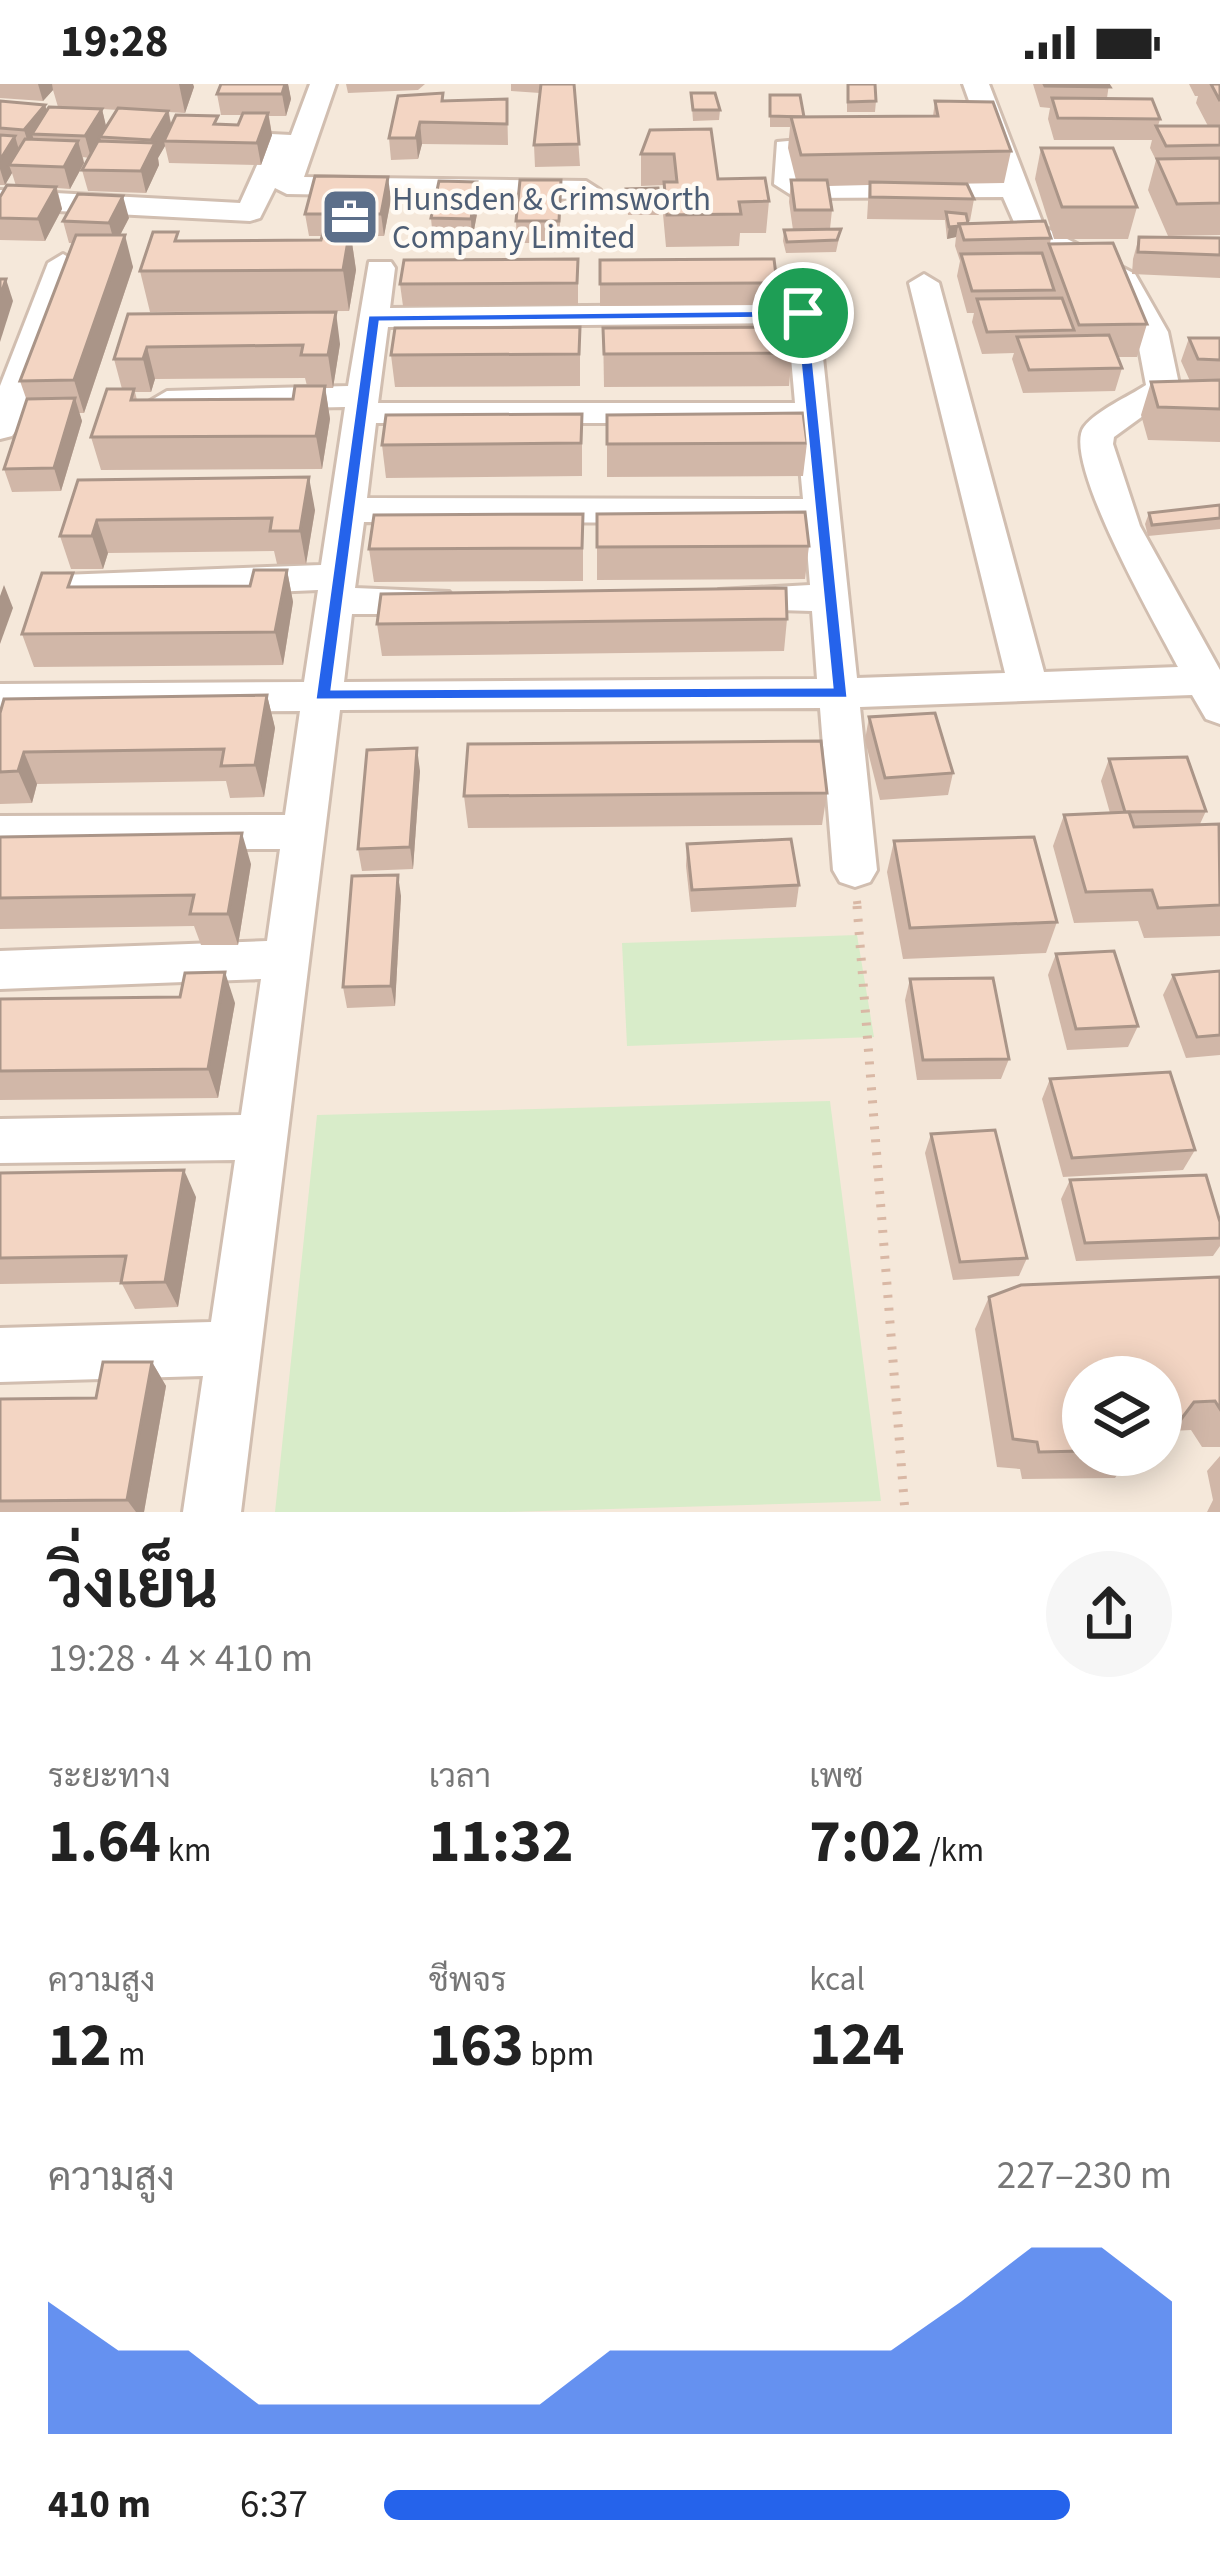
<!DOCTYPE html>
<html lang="th">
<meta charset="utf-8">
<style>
:root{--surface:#fff;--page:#f6f6f6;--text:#222;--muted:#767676;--accent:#2563eb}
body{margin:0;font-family:"Source Sans 3",Sarabun,sans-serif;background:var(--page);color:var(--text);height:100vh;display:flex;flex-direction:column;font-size:45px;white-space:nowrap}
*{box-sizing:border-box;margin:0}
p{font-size:39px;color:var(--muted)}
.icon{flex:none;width:66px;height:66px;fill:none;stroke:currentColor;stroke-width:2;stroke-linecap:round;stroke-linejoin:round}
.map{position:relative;height:1428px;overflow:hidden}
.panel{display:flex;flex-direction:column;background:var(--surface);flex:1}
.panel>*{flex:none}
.fabs{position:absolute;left:1062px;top:1272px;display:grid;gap:24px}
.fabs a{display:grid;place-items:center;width:120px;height:120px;border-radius:50%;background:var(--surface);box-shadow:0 6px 30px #0003;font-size:60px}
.pin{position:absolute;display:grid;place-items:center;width:102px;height:102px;color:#fff;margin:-51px;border:6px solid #fff;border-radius:50%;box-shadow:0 3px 12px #0007}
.round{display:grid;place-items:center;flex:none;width:126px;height:126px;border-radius:63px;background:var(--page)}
.summary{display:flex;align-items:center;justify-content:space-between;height:204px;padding:0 48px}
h1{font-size:66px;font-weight:700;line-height:90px}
.metrics{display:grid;grid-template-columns:repeat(3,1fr);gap:18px;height:204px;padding:12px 48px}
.metrics div{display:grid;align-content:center}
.metrics b{font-size:60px;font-weight:700}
.metrics small{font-size:33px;font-weight:400}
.metrics p{font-size:33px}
.chart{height:336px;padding:24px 48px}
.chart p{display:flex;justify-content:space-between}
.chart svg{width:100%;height:216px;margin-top:12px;fill:var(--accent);opacity:.7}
ul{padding:0 48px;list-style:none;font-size:39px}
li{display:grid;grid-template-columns:192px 144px 1fr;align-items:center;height:90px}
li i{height:30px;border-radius:15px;background:var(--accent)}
.status{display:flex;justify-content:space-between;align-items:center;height:84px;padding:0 60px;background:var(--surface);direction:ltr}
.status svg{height:33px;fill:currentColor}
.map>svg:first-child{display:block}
.residential{fill:#f5e8da;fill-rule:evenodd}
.green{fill:#d8ecc9}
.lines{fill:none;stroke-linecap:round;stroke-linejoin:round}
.minor-casing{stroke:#d1beb0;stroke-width:6}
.path-far1{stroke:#d9b8a5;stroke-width:8;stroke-dasharray:3 9;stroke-linecap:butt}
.path{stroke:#d9b8a5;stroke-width:9;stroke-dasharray:3 10;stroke-linecap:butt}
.minor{fill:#fff;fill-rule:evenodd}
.wall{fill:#d1b7a8;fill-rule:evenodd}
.shaded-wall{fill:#aa9588}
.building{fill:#f3d5c3;stroke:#aa9588;stroke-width:3}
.route{fill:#2563eb;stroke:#fff;stroke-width:3;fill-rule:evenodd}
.labels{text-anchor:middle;stroke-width:9;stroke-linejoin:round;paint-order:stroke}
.far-service-label{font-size:33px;fill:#4e5e75;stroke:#fffaf3;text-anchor:start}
</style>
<div class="status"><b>19:28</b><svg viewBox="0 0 49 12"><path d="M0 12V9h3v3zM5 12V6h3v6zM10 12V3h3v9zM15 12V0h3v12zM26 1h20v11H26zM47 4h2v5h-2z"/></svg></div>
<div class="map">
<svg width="1220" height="1428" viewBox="0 0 1220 1428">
<rect width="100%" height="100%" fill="#fdf6ec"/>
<!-- residential -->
<path class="residential" d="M 0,0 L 1220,0 L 1220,1428 L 0,1428 ZM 1083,1293 L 1161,1293 L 1161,1371 L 1083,1371 Z"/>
<!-- green -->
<g class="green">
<polygon points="857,851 874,953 627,962 622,859"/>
<polygon points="830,1017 881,1417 505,1428 275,1428 317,1031"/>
</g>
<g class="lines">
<defs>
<g id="minor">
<polygon points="310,0 336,0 304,93 586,97 600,106 586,115 287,110 275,104 260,134 250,137 0,124 0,106 240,119 271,50 291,51"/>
<path d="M 963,0 L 989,0 L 1044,143 L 1135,190 L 1168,248 L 1180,305 L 1114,353 L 1113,360 L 1140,442 L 1220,586 L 1220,640 L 1206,635 L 1192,611 L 860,623 L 877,786 L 870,798 L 855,803 L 840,798 L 833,786 L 820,624 L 340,626 L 241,1428 L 183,1428 L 203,1292 L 0,1298 L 0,1244 L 211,1238 L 235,1076 L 0,1079 L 0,1035 L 241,1031 L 261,895 L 0,905 L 0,867 L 267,857 L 280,765 L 0,766 L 0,732 L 285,731 L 300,627 L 0,628 L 0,600 L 304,598 L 318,506 L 62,517 L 49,513 L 43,504 L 49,495 L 62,491 L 321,481 L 345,323 L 167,327 L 150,317 L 167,307 L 348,302 L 369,178 L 391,178 L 395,184 L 390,224 L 786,220 L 785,198 L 800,189 L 815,198 L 857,594 L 1005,589 L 909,199 L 924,190 L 939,199 L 1044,588 L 1178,583 C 1159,546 1060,375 1084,343 C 1097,326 1128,313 1146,301 L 1136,248 L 1119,210 L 1021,154 L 1003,113 L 796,114 L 774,100 L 777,58 L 843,52 L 857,60 L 853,66 L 801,71 L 802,96 L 997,95 ZM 788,239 L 795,319 L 378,319 L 388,243 ZM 376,339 L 796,339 L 803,415 L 367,414 ZM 364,438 L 805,439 L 810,501 L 719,506 L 713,515 L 719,524 L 812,527 L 817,595 L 344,598 L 352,530 L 436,530 L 449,526 L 455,517 L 449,508 L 355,504 Z"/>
<polygon points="63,170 78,179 17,345 12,352 0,355 0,302 48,179"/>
</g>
</defs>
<!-- minor casing -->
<use href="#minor" class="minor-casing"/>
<!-- path-far1 -->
<polyline class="path-far1" points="857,817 858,825"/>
<!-- path -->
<polyline class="path" points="857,822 905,1428"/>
<!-- minor -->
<use href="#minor" class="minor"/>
</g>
<!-- wall -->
<g class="wall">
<path d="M 0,0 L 193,0 L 194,3 L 185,29 L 169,28 L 171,40 L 238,41 L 242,31 L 221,31 L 217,10 L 221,0 L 288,0 L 291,15 L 286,32 L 269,32 L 272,51 L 261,81 L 169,79 L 165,62 L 158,74 L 159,81 L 146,109 L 88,107 L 82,86 L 89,74 L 83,73 L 84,79 L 70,105 L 57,104 L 62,125 L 45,157 L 0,156 L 0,113 L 16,102 L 12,89 L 5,101 L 0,101 L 0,17 L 45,21 L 47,26 L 58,23 L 53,6 L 43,17 L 0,14 ZM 102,25 L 118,26 L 106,43 Z"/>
<polygon points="346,0 425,0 418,6 348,9"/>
<polygon points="511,0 574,0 580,82 535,83 534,61 540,9 511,7"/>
<polygon points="847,0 876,17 875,28 847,28"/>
<polygon points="1033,0 1109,0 1107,14 1160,35 1158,42 1208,42 1196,19 1198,12 1195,12 1189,0 1220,0 1220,151 1168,152 1148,106 1156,76 1150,64 1152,56 1054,56 1048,35 1050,24 1040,23"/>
<polygon points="691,9 720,26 719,36 693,37"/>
<polygon points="770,11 804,33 933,32 935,17 1011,67 1004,99 944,100 974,115 970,137 968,137 968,139 1051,154 1050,160 1147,240 1137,273 1117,273 1122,284 1115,307 1023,309 1012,275 1014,269 982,270 972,238 974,229 967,229 957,192 960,177 955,162 956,153 947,155 945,136 867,135 869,101 828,102 832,126 830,145 841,145 836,168 786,169 783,157 784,146 793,146 789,118 791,96 796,96 788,64 790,43 770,43"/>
<polygon points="507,15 508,61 422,60 418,75 391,76 389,54 443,17"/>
<polygon points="650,46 718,95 769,117 766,149 740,149 739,162 666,163 663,130 664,101 641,102 641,70"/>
<polygon points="1041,64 1137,123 1128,155 1054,155 1035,95"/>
<polygon points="477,98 479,119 472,157 433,156 431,134"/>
<polygon points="626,105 660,119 659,131 628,131"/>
<polygon points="391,115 384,152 351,152 356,186 349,227 150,228 140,187 180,157 321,156 322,152 309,152 305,130"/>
<polygon points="561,118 559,159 517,159 516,137"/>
<polygon points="129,134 120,151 133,183 84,329 79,329 82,337 61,407 12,408 4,385 27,317 20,297 73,159 69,159 63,137"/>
<polygon points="1139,153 1220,154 1220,194 1132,190 1133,175"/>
<polygon points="578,175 578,221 403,222 400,200"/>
<polygon points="600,176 777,199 775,221 600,222"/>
<path d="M 128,230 L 340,260 L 333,304 L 325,304 L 330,335 L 322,385 L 101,386 L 91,353 L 122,305 L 114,275 ZM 305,294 L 307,302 L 293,315 L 137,316 L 135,308 L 151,308 L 155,295 Z"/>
<polygon points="580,243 580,302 395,303 391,271"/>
<polygon points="603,244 792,269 789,302 604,303"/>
<polygon points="1189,254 1220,254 1220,358 1148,356 1141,331 1151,298 1190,297 1181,277"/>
<polygon points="582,330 582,392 386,394 382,361"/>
<polygon points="607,331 807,359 803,392 607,393"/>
<polygon points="78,396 315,426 306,480 277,480 274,467 108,469 103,485 71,485 60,452"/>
<polygon points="1220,421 1220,445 1148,452 1145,440 1149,429"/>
<polygon points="583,430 583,497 374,498 369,465"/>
<polygon points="597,430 809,462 805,495 597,496"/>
<polygon points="287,486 293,518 283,581 34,583 22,550 78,503 250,502"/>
<polygon points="787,535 784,567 382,572 377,540"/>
<polygon points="267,611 275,644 264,713 230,714 226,697 37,700 32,719 0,720 0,629"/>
<polygon points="869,633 953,689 948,711 880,716 865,656"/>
<polygon points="1109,675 1206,727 1200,740 1220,743 1220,852 1144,854 1138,837 1074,839 1053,762 1064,731 1110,729 1101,697"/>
<polygon points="420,687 413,785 362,787 358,765"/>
<polygon points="827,709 822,741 468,744 464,712"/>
<polygon points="0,753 251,780 238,861 201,861 194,842 0,845"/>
<polygon points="894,757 1057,838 1046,869 903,875 887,788"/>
<polygon points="687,760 799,801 796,823 691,828 686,782"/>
<polygon points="401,812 395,922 347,924 343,903"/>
<polygon points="1056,870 1138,942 1128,963 1067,966 1048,891"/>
<polygon points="1220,887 1220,971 1186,974 1163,911 1173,891"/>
<polygon points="910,895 1009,975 1001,995 917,996 905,916"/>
<polygon points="0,915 235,919 218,1014 0,1016"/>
<polygon points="1050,995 1195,1066 1183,1086 1063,1093 1042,1015"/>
<polygon points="931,1050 1027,1174 1019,1192 953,1196 925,1069"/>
<polygon points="0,1089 196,1113 178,1223 135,1225 121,1198 0,1200"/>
<polygon points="1070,1096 1220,1138 1220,1162 1213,1172 1076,1177 1061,1115"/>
<polygon points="1220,1193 1220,1363 1202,1363 1191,1346 1172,1347 1161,1361 1161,1293 1083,1293 1083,1371 1148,1371 1129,1381 1124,1381 1115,1394 1022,1395 1020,1385 997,1383 975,1245 989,1213"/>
<polygon points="152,1278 166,1302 144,1428 0,1428 0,1315 96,1314"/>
<polygon points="1220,1372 1220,1428 1207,1428 1213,1416 1207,1387"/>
</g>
<!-- shaded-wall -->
<g class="shaded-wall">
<polygon points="38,0 52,0 53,6 43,17"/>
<polygon points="179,0 193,0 194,3 185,29"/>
<polygon points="285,0 288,0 291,15 286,32 282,10"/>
<polygon points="45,21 51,42 32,50 36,62 31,68 24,46"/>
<polygon points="102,25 107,46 100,53 101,56 91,74 85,52"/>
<polygon points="168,27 173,49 164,57 165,62 158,74 159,81 146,109 141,87 153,63 151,56"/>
<polygon points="268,29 272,51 261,81 257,59"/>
<polygon points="420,38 422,60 418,75 416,54"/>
<polygon points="15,52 21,73 9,81 12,89 5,101 0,85 0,76"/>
<polygon points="78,57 84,79 70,105 64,83"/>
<polygon points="388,93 391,115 384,152 381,130"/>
<polygon points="477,98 479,119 472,157 471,135"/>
<polygon points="56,103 62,125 45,157 38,135"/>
<polygon points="123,112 129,134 115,161 109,139"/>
<polygon points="958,142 956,153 947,155 949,143"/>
<polygon points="350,145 356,186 349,227 343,186"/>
<polygon points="125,151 133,183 84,329 74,296"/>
<polygon points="6,195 13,217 0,258 0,213"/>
<polygon points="336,228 340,260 333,304 328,271"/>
<polygon points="147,263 155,295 151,308 143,275"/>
<polygon points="325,302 330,335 322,385 316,352"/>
<polygon points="75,314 82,337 61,407 54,384"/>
<polygon points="309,393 315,426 306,480 300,447"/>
<polygon points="97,436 108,469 103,485 92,452"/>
<polygon points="287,486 293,518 283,581 275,548"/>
<polygon points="4,501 13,524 0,560 0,512"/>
<polygon points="267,611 275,644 264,713 255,681"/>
<polygon points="417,664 420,687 413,785 410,763"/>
<polygon points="24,668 37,700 32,719 18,687"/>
<polygon points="242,749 251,780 238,861 228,830"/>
<polygon points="398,791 401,812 395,922 391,902"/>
<polygon points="225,888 235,919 218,1014 208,985"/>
<polygon points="184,1086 196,1113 178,1223 165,1198"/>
<polygon points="152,1278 166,1302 144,1428 136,1428 127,1416"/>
<polygon points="1179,1338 1161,1361 1161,1347"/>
<polygon points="1136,1371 1148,1371 1129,1381"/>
</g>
<!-- building -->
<g class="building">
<polygon points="221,0 285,0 282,10 217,10"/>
<polygon points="541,0 574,0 579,60 534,61"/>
<polygon points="848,0 875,0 876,17 848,18"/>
<polygon points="1044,0 1108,0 1110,3 1045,2"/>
<polygon points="1211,0 1220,0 1220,17"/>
<polygon points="443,9 442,17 507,15 507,40 420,38 416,54 389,54 398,12"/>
<polygon points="691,9 715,9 720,26 693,26"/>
<polygon points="770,11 800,11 804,33 770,32"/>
<polygon points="1052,14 1152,15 1160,35 1058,34"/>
<polygon points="0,17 45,21 24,46 0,44"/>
<polygon points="935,17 993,18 1011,67 801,71 791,33 938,32"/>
<polygon points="49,23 102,25 85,52 32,50"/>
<polygon points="118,24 168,27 151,56 100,53"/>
<polygon points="243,29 268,29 257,59 164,57 176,31 218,32 214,40 238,41"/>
<polygon points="1156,42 1220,42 1220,61 1166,62"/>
<polygon points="711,45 718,95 765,94 769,117 739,118 741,130 667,131 664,98 677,98 674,70 641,70 650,46"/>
<polygon points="0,51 15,52 0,76"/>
<polygon points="25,55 78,57 64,83 9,81"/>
<polygon points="98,57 155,59 141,87 82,86"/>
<polygon points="1041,64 1113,64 1137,123 1062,123"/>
<polygon points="1220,74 1220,119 1177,120 1157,75"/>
<polygon points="315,92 388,93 381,130 305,130"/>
<polygon points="520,96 561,96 559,137 516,137"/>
<polygon points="791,96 827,96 832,126 795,126"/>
<polygon points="439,97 477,98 471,135 431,134"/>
<polygon points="870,98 967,100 974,115 870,113"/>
<polygon points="7,101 56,103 38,135 0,134 0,113"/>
<polygon points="658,104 660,119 628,120 626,105"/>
<polygon points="78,110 123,112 109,139 63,137"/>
<polygon points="946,128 966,130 968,139 959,140 960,142 949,143"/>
<polygon points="1045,137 1051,154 964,156 959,140"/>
<polygon points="350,145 343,186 140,187 153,148 178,148 175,157 321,156 324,146"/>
<polygon points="841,145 837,156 787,158 784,146"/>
<polygon points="76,151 125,151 74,296 20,297"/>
<polygon points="1139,153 1220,154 1220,171 1138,168"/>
<polygon points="1113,159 1147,240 1079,241 1049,160"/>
<polygon points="1042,169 1054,206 972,207 961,170"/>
<polygon points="578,175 577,199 400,200 404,176"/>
<polygon points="774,175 777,199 600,200 600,176"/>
<polygon points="0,195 6,195 0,213"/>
<polygon points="1062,214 1074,246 987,248 977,215"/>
<polygon points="336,228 328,271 301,271 303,261 147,263 143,275 114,275 128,230"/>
<polygon points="580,243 579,270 391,271 395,244"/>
<polygon points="789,243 792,269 604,270 603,244"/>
<polygon points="1109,251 1122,284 1029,286 1017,253"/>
<polygon points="1189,254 1220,254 1220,276 1198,275"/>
<polygon points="1220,296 1220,325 1158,323 1151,298"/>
<polygon points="295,302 325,302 316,352 91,353 107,305 134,305 131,316 293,315"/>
<polygon points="75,314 54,384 4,385 27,315"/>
<polygon points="803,329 807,359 607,360 607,331"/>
<polygon points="582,330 581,359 382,361 386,331"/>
<polygon points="309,393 300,447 270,447 272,434 97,436 92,452 60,452 78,396"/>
<polygon points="1220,421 1220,434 1152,441 1149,429"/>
<polygon points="805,428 809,462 597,463 597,430"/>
<polygon points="583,430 582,464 369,465 374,431"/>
<polygon points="254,486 287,486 275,548 22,550 42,489 73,489 68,503 250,502"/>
<polygon points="786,504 787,535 377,540 381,510"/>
<polygon points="267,611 255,681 221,682 224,665 24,668 18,687 0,688 0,629 4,615"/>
<polygon points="935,629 953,689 885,694 869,633"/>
<polygon points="821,657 827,709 464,712 468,660"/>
<polygon points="417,664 410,763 358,765 367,666"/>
<polygon points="1187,673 1206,727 1125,728 1109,675"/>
<polygon points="1129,728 1134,743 1219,740 1220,821 1158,824 1152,806 1086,808 1064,731"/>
<polygon points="242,749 228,830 190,830 194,811 0,814 0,753"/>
<polygon points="1034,753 1057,838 910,844 894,757"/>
<polygon points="791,755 799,801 692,806 687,760"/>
<polygon points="398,791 391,902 343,903 352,792"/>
<polygon points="1114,867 1138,942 1076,945 1056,870"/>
<polygon points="1220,887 1220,951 1197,953 1173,891"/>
<polygon points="225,888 208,985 0,987 0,915 180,913 185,889"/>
<polygon points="993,894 1009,975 923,976 910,895"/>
<polygon points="1170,988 1195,1066 1072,1074 1050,995"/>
<polygon points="995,1046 1027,1174 960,1178 931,1050"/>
<polygon points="184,1086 165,1198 121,1199 126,1172 0,1174 0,1089"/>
<polygon points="1206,1091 1220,1138 1220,1154 1085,1159 1070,1096"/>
<polygon points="1220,1193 1220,1325 1215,1317 1194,1318 1179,1338 1161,1347 1161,1293 1083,1293 1083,1367 1039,1368 1037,1358 1013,1355 989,1213 1021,1201"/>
<polygon points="103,1278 152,1278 127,1416 0,1417 0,1315 96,1314"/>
</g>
<!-- route -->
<path class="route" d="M 808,226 L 848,614 L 315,616 L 368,231 ZM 796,234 L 832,603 L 332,605 L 380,238 Z"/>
<!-- icons -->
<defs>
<symbol id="office-square" viewBox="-11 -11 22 22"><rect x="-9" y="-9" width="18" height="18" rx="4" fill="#5c6f8a" stroke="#fffaf3"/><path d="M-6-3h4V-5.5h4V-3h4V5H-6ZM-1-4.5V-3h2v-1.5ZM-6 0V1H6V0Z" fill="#fff"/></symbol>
</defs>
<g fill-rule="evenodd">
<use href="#office-square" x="317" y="100" width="66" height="66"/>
</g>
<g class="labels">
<!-- far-service labels -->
<g class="far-service-label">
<text x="392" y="126">Hunsden &amp; Crimsworth<tspan x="392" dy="38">Company Limited</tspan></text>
</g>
</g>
</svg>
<div class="fabs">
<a><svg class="icon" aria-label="layers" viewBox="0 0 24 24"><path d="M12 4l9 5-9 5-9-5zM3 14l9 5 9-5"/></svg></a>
</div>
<div class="pin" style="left:803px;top:229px;background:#1e9e55"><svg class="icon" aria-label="arrive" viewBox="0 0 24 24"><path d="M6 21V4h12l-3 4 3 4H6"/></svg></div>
</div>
<section class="panel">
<div class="summary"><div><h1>วิ่งเย็น</h1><p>19:28 · 4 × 410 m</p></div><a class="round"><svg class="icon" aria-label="share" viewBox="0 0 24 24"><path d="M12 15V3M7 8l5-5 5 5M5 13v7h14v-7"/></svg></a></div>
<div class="metrics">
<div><p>ระยะทาง</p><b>1.64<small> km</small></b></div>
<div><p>เวลา</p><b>11:32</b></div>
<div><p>เพซ</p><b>7:02<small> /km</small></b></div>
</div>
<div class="metrics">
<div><p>ความสูง</p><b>12<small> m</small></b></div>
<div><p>ชีพจร</p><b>163<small> bpm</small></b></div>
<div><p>kcal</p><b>124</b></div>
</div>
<div class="chart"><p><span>ความสูง</span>227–230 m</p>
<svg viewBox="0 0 160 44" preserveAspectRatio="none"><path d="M0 44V17L10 27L20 27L30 38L40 38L50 38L60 38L70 38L80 27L90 27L100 27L110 27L120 27L130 17L140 6L150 6L160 17V44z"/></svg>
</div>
<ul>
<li><b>410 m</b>6:37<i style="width:87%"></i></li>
</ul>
</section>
